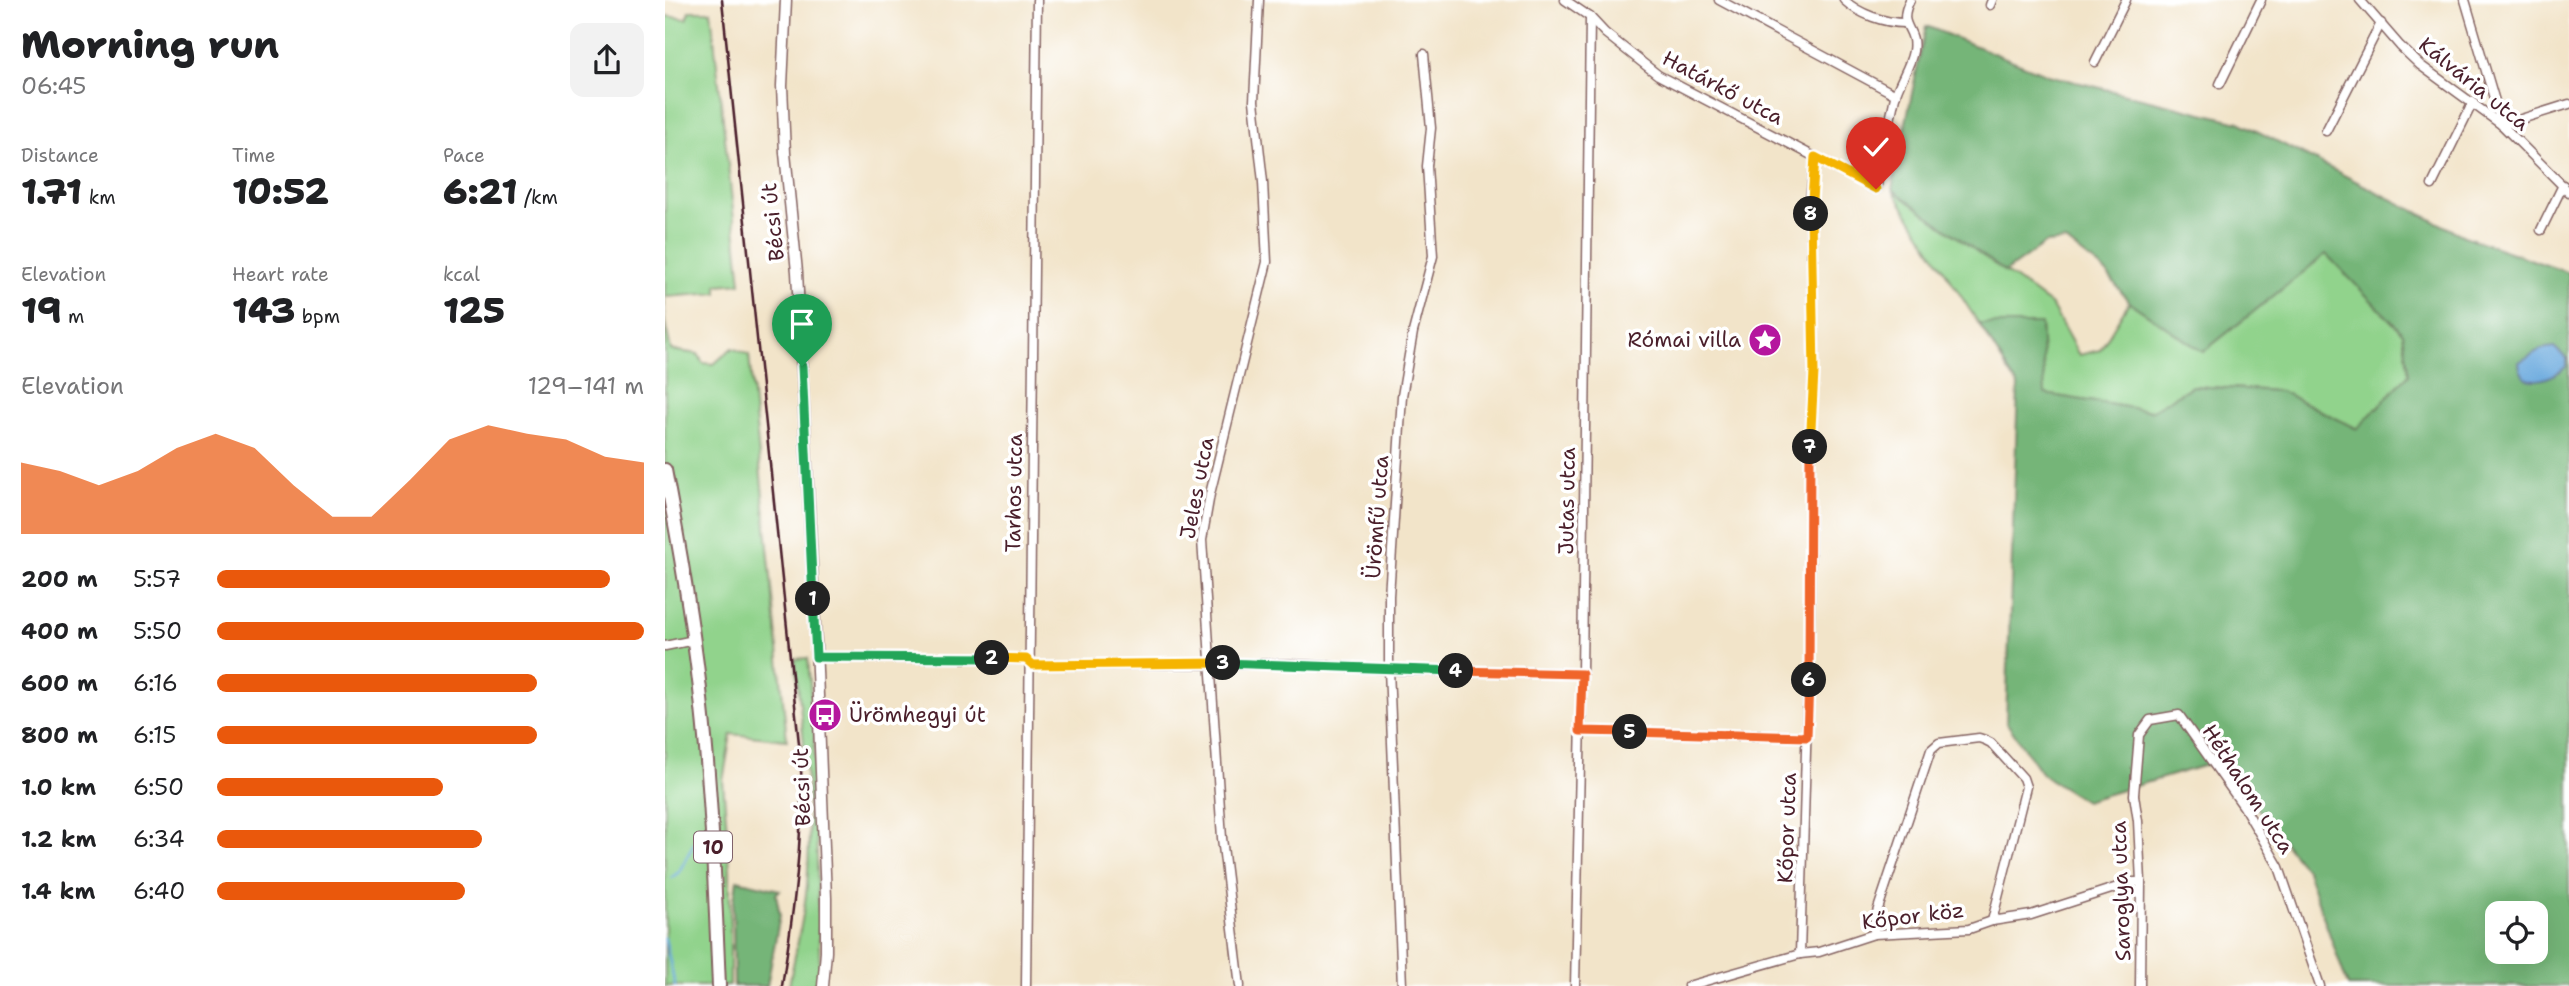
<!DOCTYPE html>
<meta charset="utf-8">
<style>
:root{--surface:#fff;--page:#f2f2f2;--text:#202124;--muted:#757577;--accent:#ea580c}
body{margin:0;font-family:"Shantell Sans",sans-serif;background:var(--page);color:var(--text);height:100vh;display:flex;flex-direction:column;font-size:26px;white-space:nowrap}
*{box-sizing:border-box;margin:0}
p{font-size:23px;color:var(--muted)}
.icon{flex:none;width:38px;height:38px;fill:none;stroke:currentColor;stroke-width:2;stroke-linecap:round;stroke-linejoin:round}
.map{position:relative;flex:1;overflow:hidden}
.panel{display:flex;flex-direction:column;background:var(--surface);width:665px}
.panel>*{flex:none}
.controls{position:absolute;left:1820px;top:901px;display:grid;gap:14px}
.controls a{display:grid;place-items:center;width:63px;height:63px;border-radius:14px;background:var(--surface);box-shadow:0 7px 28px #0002;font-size:35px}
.pin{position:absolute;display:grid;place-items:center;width:60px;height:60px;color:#fff;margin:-72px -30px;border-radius:50% 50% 50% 0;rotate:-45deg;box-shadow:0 0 7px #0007}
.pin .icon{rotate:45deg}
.km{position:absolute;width:35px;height:35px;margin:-18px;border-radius:50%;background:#222;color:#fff;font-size:19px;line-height:35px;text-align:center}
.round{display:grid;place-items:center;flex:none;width:74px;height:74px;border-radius:14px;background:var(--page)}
.summary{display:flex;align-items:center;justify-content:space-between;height:119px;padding:0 21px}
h1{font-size:38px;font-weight:800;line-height:52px}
.metrics{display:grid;grid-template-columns:repeat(3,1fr);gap:10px;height:119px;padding:7px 21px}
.metrics div{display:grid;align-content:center}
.metrics b{font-size:35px;font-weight:800}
.metrics small{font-size:19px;font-weight:400}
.metrics p{font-size:19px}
.chart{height:196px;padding:14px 21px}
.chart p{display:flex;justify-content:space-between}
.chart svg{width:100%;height:126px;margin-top:7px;fill:var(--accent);opacity:.7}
ul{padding:0 21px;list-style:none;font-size:23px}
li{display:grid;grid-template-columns:112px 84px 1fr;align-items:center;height:52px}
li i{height:18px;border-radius:9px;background:var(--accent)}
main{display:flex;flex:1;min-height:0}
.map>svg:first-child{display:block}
.green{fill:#91d38c;stroke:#6e795c;stroke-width:2}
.forest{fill:#74b578;stroke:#5f6a52;stroke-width:2;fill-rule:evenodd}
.water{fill:#6caade;stroke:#5b6484;stroke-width:2}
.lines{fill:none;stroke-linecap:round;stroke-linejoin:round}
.stream{stroke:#6caade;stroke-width:2.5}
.minor-casing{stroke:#856462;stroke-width:11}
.tertiary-casing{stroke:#856462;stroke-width:13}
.primary-casing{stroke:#856462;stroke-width:16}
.minor{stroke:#fff;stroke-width:8}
.tertiary{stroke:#fff;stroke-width:10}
.primary{stroke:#fff;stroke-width:12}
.rail{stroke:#4a1f2b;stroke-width:2.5}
.split-1-casing{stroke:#fff;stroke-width:14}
.split-2-casing{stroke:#fff;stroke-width:14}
.split-3-casing{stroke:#fff;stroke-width:14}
.split-4-casing{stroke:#fff;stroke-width:14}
.split-5-casing{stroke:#fff;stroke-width:14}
.split-6-casing{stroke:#fff;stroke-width:14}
.split-7-casing{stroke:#fff;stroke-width:14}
.split-8-casing{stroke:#fff;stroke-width:14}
.split-9-casing{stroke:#fff;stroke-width:14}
.split-1{stroke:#22a559;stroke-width:9}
.split-2{stroke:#22a559;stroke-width:9}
.split-3{stroke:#f5b400;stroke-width:9}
.split-4{stroke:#22a559;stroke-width:9}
.split-5{stroke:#f0652b;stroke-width:9}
.split-6{stroke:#f0652b;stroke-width:9}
.split-7{stroke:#f0652b;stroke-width:9}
.split-8{stroke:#f5b400;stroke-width:9}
.split-9{stroke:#f5b400;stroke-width:9}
.labels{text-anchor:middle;stroke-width:7;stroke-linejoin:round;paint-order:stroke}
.shield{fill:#fff;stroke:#80626b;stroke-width:2}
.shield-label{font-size:19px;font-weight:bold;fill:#4a1f2b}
.street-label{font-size:21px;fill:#4a1f2b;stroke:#fff}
.poi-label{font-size:21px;fill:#4a1f2b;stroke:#fff;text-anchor:end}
</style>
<main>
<section class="panel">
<div class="summary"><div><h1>Morning run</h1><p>06:45</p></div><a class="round"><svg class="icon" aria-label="share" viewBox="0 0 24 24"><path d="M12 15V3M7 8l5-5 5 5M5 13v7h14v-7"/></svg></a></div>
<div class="metrics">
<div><p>Distance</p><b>1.71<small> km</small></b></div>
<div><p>Time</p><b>10:52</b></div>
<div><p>Pace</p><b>6:21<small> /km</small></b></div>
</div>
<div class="metrics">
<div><p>Elevation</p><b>19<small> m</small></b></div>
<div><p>Heart rate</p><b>143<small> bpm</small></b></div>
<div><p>kcal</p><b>125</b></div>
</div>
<div class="chart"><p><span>Elevation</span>129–141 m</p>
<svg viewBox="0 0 160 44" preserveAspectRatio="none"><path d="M0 44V19L10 22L20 27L30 22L40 14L50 9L60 14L70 27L80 38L90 38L100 25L110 11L120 6L130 9L140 11L150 17L160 19V44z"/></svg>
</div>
<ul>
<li><b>200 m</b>5:57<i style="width:92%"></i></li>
<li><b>400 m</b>5:50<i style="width:100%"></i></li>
<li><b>600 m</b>6:16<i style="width:75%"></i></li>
<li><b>800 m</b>6:15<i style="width:75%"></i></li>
<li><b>1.0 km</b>6:50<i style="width:53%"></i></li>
<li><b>1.2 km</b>6:34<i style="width:62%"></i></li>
<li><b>1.4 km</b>6:40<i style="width:58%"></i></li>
</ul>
</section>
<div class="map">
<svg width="1904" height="986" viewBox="0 0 1904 986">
<rect width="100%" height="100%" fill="#fff"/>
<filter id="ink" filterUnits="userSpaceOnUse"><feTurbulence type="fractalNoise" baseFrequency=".0143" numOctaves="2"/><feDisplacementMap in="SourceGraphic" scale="14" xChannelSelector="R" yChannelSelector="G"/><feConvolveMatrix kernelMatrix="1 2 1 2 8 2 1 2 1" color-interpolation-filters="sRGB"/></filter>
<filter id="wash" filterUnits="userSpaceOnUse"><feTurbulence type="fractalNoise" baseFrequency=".00686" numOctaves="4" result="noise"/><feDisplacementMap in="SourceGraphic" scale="28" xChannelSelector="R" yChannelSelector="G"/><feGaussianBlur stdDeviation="1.57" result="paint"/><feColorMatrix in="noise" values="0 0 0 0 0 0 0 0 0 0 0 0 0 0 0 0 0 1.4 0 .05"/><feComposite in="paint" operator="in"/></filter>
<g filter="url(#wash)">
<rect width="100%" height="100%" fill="#f2e4c9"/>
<!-- green -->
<g class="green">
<polygon points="24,11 46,11 76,283 52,285 52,293 0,297 0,322 6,350 33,354 38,363 49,364 67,348 84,355 122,740 66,734 58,781 65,870 65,986 0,986 0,16 22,19"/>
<polygon points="1227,189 1386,305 1414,355 1435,350 1464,302 1538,352 1661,253 1738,333 1745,374 1693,429 1615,391 1527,386 1486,411 1379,394 1376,324 1314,324"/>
<path d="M 143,658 L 149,734 L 155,977 L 153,986 L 124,986 C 130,953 139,919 142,885 C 148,815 138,729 130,659 Z"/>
</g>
<!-- forest -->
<g class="forest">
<path d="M 1261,26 L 1383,75 L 1574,122 L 1799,236 L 1904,273 L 1904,986 L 1683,986 L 1642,871 L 1555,761 L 1420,801 L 1377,774 L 1341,722 L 1353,386 L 1314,324 L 1376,324 L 1380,394 L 1486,411 L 1527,386 L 1616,391 L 1692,429 L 1744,374 L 1738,333 L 1661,254 L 1538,352 L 1464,302 L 1441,272 L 1401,241 L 1381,243 L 1340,272 L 1227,189 ZM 1832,914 L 1871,914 L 1871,952 L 1832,952 Z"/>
<polygon points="72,880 115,890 111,894 115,915 102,986 69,986 68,907"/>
</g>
<!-- water -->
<path class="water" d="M 1889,347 L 1901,358 L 1901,367 C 1887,379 1855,391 1854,362 L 1876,349 Z"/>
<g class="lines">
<!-- stream -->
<g class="stream">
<polyline points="59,839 61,838"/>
<polyline points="6,878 14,872 29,843 38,840"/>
<polyline points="0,938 10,986"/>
</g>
</g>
</g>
<g filter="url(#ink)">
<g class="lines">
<defs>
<g id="minor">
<path d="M 900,0 L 925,17 L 940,33 L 993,75 L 1211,189 C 1218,159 1223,128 1230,97 C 1234,81 1245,68 1248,51 C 1252,26 1231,28 1245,0"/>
<polyline points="1054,0 1231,95"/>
<path d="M 1179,0 C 1194,14 1219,23 1240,23"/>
<polyline points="1695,0 1735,46 1755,65 1837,125 1904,192"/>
<polyline points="1800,0 1837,125"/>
<polyline points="1325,5 1327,0"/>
<polyline points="1430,62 1461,0"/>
<polyline points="1555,84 1596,0"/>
<polyline points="1837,125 1904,104"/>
<polyline points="1661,131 1716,23"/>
<polyline points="1767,185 1808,102"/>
<polyline points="1876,230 1898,185"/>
<polyline points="0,646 29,640"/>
<polyline points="151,657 361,659 368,665 626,664 735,670 917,674"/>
<polyline points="915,731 1142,737"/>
<polyline points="1209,934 1210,918 1266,750 1274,743 1314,738 1320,740 1326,743 1358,778 1361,787 1327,921"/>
<polyline points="1135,954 1145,616 1145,445 1149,365 1145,200 1150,157"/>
<polyline points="361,986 372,0"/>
<polyline points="575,986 557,838 537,540 545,494 602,262 598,182 589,101 594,0"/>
<polyline points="737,986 724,669 724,596 737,396 748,332 768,256 762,166 766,128 759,54"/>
<polyline points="910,986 917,674 925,17"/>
<polyline points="1023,986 1135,954 1154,952 1209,934 1304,929 1327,921 1366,915 1468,882 1476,882"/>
<polyline points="1475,986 1476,882 1473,821 1469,795 1474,735 1485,720 1514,715 1579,807 1614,867 1655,986"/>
</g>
<polyline id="tertiary" points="121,0 117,86 120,153 132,272 151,645 161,898 161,952 158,986"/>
<path id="primary" d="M 0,470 C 15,549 29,628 37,708 C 47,800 50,893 54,986"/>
</defs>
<!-- minor casing -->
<use href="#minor" class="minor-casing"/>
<!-- tertiary casing -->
<use href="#tertiary" class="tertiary-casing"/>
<!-- primary casing -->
<use href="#primary" class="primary-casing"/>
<!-- minor -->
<use href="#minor" class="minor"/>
<!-- tertiary -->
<use href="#tertiary" class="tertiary"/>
<!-- primary -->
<use href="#primary" class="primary"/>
<!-- rail -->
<path class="rail" d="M 57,0 L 136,763 C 138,841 129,909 117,986"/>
</g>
</g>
<g class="lines" filter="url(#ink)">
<defs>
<polyline id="split-1" points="137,366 148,599"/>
<polyline id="split-2" points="148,599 151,657 327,658"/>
<polyline id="split-3" points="327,658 361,659 368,665 558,663"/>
<polyline id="split-4" points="558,663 791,671"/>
<polyline id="split-5" points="791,671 917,674 915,731 965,732"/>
<polyline id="split-6" points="965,732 1142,737 1144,680"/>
<polyline id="split-7" points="1144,680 1145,447"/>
<polyline id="split-8" points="1145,447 1149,372 1146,214"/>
<polyline id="split-9" points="1146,214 1150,157 1211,189"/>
</defs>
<!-- split-1 casing -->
<use href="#split-1" class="split-1-casing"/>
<!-- split-2 casing -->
<use href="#split-2" class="split-2-casing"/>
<!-- split-3 casing -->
<use href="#split-3" class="split-3-casing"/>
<!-- split-4 casing -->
<use href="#split-4" class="split-4-casing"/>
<!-- split-5 casing -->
<use href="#split-5" class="split-5-casing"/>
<!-- split-6 casing -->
<use href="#split-6" class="split-6-casing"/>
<!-- split-7 casing -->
<use href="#split-7" class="split-7-casing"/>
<!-- split-8 casing -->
<use href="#split-8" class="split-8-casing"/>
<!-- split-9 casing -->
<use href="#split-9" class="split-9-casing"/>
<!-- split-1 -->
<use href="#split-1" class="split-1"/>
<!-- split-2 -->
<use href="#split-2" class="split-2"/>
<!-- split-3 -->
<use href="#split-3" class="split-3"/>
<!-- split-4 -->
<use href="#split-4" class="split-4"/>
<!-- split-5 -->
<use href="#split-5" class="split-5"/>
<!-- split-6 -->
<use href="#split-6" class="split-6"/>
<!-- split-7 -->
<use href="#split-7" class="split-7"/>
<!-- split-8 -->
<use href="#split-8" class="split-8"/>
<!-- split-9 -->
<use href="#split-9" class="split-9"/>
</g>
<!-- icons -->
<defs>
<symbol id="sight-disc" viewBox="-11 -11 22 22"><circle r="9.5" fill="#b5179e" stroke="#fff"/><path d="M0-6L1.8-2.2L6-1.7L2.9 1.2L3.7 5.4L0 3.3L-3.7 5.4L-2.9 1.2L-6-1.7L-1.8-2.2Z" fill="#fff"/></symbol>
<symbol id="bus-disc" viewBox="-11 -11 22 22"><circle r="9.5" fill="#b5179e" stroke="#fff"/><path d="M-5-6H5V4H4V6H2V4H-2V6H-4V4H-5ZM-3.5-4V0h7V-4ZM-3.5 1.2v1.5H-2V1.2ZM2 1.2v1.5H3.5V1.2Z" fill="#fff"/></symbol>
</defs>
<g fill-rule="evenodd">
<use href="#sight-disc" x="1081" y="321" width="38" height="38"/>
<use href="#bus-disc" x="141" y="696" width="38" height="38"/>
</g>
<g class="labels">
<!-- shield labels -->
<rect class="shield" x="29" y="831.5" width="38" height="31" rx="5"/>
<g class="shield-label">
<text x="48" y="854">10</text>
</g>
<!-- street labels -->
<g class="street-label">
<text transform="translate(1809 84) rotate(39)" y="7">Kálvária utca</text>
<text transform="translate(1058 88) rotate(28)" y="7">Határkő utca</text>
<text transform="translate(108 222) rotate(-96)" y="7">Bécsi út</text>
<text transform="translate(532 488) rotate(-79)" y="7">Jeles utca</text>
<text transform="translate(349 493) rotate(-89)" y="7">Tarhos utca</text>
<text transform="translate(902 501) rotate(-89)" y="7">Jutas utca</text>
<text transform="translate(712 517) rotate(-86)" y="7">Ürömfű utca</text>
<text transform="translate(137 787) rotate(-92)" y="7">Bécsi út</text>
<text transform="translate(1583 789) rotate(57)" y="7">Héthalom utca</text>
<text transform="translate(1122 828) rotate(-88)" y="7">Kőpor utca</text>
<text transform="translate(1456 891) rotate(-92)" y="7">Saroglya utca</text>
<text transform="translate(1248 916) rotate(-7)" y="7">Kőpor köz</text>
</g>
<!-- poi labels -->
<g class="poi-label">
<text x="1076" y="347">Római villa</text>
<text x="184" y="722" text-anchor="start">Ürömhegyi út</text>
</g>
</g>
</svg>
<div class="controls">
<a><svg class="icon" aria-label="locate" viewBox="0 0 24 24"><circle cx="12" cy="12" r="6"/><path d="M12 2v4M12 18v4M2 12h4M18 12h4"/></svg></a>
</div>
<div class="pin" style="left:137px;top:366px;background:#1e9e55"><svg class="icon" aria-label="arrive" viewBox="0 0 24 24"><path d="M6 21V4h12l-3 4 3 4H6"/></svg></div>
<div class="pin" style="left:1211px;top:189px;background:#d93025"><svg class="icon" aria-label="check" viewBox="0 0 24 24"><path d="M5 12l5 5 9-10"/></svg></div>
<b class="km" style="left:148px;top:599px">1</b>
<b class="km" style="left:327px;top:658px">2</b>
<b class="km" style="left:558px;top:663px">3</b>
<b class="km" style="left:791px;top:671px">4</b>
<b class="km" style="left:965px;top:732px">5</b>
<b class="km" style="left:1144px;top:680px">6</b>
<b class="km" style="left:1145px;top:447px">7</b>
<b class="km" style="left:1146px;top:214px">8</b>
</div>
</main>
